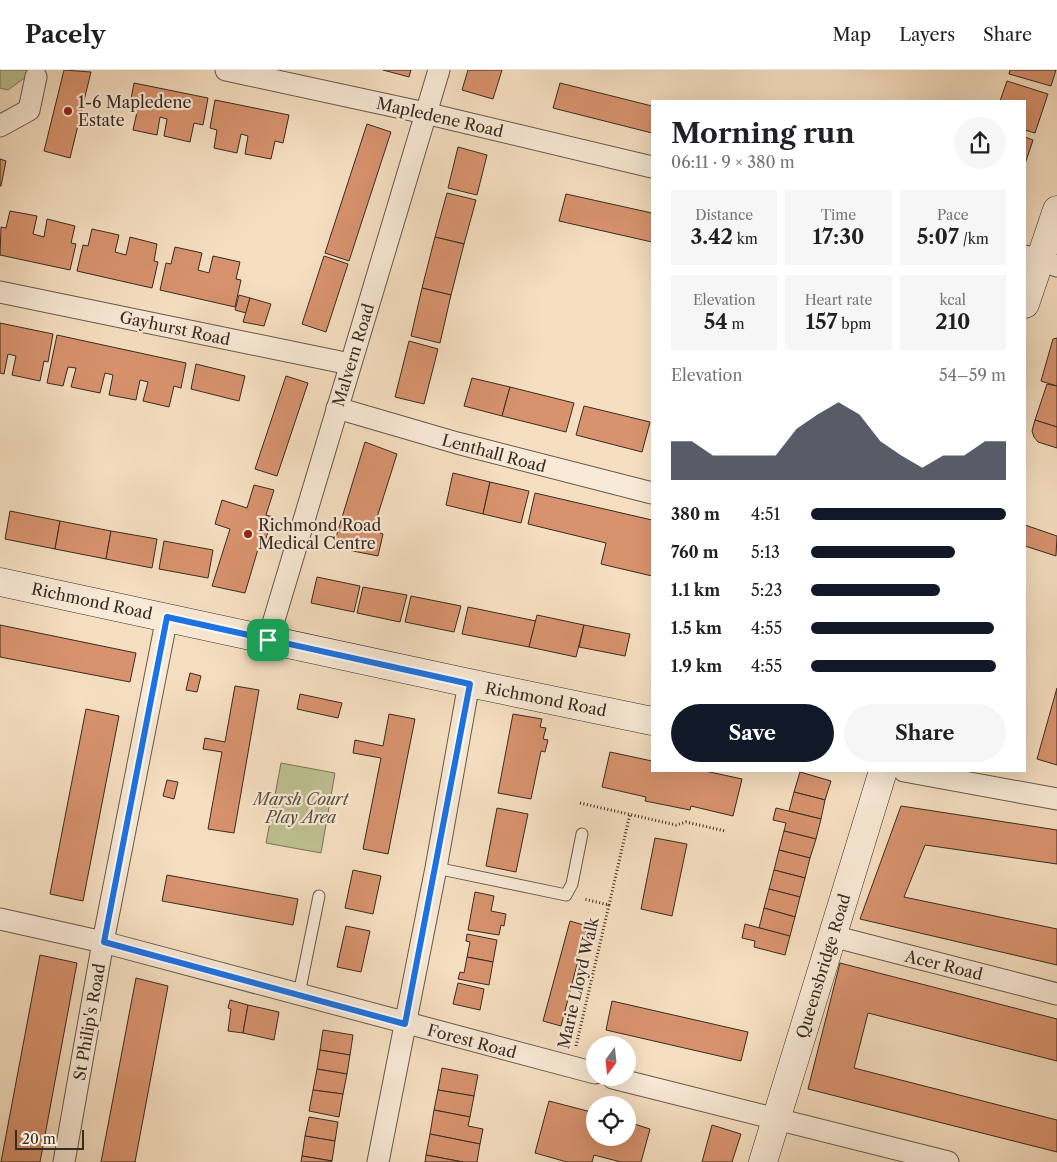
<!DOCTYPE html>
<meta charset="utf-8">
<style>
:root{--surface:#fff;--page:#f6f6f6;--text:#202124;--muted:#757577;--line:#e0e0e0;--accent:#111827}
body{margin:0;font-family:"Libre Caslon Text",serif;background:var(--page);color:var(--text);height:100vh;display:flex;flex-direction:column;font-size:19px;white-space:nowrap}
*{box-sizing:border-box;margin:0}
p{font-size:16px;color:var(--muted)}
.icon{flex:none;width:28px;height:28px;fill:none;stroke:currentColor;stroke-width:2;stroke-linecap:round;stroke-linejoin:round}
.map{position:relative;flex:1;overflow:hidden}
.details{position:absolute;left:651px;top:30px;width:375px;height:672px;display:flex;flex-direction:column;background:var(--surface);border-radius:0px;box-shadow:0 5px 20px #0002}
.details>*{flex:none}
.needle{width:32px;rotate:195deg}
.controls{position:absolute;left:586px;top:966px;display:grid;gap:10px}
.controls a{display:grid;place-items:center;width:50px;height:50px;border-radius:50%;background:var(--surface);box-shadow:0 5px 20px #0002;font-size:25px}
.scale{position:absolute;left:15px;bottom:12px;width:69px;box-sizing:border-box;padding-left:5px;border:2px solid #372c23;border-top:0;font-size:14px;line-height:18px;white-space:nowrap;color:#372c23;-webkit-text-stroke:4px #f9ead7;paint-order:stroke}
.pin{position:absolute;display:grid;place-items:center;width:42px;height:42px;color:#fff;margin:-21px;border-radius:10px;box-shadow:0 2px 8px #0006}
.round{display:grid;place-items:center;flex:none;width:52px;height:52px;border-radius:26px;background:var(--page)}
.summary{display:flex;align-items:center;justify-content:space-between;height:85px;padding:0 20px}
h1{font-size:28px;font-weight:700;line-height:38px}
.figures{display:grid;grid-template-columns:repeat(3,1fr);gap:8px;height:85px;padding:5px 20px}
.figures div{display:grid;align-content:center;border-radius:0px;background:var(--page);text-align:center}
.figures b{font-size:21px;font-weight:700}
.figures small{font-size:14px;font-weight:400}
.figures p{font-size:14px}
.chart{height:140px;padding:10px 20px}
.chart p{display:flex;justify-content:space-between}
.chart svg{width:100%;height:90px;margin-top:5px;fill:var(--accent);opacity:.7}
.button{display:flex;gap:10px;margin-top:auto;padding:10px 20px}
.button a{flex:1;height:58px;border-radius:30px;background:var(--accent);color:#fff;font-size:20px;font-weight:700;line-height:58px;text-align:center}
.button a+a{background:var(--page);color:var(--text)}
ul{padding:0 20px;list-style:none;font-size:16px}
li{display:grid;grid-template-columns:80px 60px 1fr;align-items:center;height:38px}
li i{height:12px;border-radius:6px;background:var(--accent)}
header{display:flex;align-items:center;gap:30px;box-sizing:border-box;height:70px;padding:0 25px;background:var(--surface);border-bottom:1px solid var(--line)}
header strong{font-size:24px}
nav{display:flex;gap:28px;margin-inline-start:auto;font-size:18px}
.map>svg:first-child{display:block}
.green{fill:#bec191;stroke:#7a765a}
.building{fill:#d8936e;stroke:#372c23}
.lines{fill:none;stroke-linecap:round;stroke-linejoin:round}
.lane-casing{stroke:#67594a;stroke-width:13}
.street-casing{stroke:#67594a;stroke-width:23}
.secondary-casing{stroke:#372c23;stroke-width:29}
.path{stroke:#372c23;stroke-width:3;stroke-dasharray:1 2.5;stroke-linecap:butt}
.lane{stroke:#f9ead7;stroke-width:11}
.street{stroke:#f9ead7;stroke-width:21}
.secondary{stroke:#f9ead7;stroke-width:28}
.route-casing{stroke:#fff;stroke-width:10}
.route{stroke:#1a73e8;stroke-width:6}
.poi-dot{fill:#8f2418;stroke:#f9ead7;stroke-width:2}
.labels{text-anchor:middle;stroke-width:4.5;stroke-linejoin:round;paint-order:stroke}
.poi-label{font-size:16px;fill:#372c23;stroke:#f9ead7;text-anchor:start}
.street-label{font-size:16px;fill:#372c23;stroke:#f9ead7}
.park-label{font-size:16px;font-style:italic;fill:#59513e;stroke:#f9ead7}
</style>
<header>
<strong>Pacely</strong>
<nav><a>Map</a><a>Layers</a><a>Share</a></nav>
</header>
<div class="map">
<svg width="1057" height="1092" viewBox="0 0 1057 1092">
<rect width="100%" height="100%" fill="#f6dfc1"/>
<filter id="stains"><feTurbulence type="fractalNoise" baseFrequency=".004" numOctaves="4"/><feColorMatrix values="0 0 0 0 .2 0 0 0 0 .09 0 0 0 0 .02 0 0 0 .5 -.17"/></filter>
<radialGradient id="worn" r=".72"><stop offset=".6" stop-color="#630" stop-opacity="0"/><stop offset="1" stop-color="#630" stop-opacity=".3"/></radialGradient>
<!-- green -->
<g class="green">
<polygon points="0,0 35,0 8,20 0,18"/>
<polygon points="281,693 335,703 321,783 266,773"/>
</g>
<!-- building -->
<g class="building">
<polygon points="64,0 91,2 70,88 44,81"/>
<polygon points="383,0 411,0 409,7"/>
<polygon points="468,0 502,0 493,29 462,20"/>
<polygon points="1010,0 1056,0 1051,16 1009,4"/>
<polygon points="1007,11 1048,24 1035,63 1025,60 1025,31 1000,31"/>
<polygon points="134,13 208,28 203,55 194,53 190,72 164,66 167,49 160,47 157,65 133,60 137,42 129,40"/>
<polygon points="560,13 652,36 652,63 553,38"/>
<polygon points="215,30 289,45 283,73 275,71 271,89 245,84 248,66 241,64 237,83 214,78 217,60 210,58"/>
<polygon points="367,54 391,62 349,191 325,183"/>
<polygon points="1025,67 1033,70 1025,94"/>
<polygon points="458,77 487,85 477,125 448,118"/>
<polygon points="0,89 6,91 1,116 0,116"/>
<polygon points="447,123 476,130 464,174 435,167"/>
<polygon points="566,124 652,143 652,172 559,151"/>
<polygon points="10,141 37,146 33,164 44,167 47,149 75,156 71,173 76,174 70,200 0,185 1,157 6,158"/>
<polygon points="92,159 119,165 115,182 126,185 130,167 157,174 154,191 158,192 152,218 77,201 83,175 88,176"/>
<polygon points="435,167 464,174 451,225 422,218"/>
<polygon points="175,177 202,183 198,200 209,203 213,186 240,192 236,209 241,210 235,237 160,220 166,193 171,194"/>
<polygon points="324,186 348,194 326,262 302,254"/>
<polygon points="422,218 451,225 440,273 411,266"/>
<polygon points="239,225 250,228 246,243 235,240"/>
<polygon points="250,228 271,234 264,256 243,252"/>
<polygon points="0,253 53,264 48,292 44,291 40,311 12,305 16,286 8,284 4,304 0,303"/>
<polygon points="57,265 186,293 181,318 174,316 169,337 143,331 148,312 140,310 136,330 109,325 113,305 105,303 100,323 71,317 76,298 68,297 63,316 47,313"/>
<polygon points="1057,268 1057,316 1041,311 1053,269"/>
<polygon points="409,271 438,279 424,334 395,327"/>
<polygon points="196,294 245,306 239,331 191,319"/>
<polygon points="286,306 308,313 277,406 255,399"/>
<polygon points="472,308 510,317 502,346 464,336"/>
<polygon points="1047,314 1057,316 1057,357 1035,350"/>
<polygon points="510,317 574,333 566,362 502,346"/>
<polygon points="584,336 650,352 642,382 576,365"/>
<polygon points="1035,350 1057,357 1057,378 1038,372 1034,367 1032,361"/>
<polygon points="365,372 397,384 373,460 383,464 378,486 333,477"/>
<polygon points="453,403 490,412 483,444 446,435"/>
<polygon points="490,412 529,421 521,453 483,444"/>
<polygon points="254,415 274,420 266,445 273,447 265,471 261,469 245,523 212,516 230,459 215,454 222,430 247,438"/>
<polygon points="535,423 652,450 652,506 601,494 606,473 528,454"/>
<polygon points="10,441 60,451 55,479 5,469"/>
<polygon points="60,451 111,461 106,489 55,479"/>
<polygon points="1025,455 1057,466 1056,486 1025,476"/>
<polygon points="111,461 157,469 152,498 106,489"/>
<polygon points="164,471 213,480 208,508 159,499"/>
<polygon points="317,507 360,516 354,542 311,533"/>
<polygon points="363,517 407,525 400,552 357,543"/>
<polygon points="411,526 461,536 454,562 405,552"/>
<polygon points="468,537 536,551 529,577 462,564"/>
<polygon points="537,545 584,555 576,587 529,577"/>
<polygon points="0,555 136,583 130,612 0,587"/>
<polygon points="584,555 630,564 625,586 579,577"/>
<polygon points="190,603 201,606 197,622 186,620"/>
<polygon points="235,616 259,620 234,763 208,759 222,682 203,679 205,668 225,672"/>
<polygon points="1057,618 1057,695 1037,689"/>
<polygon points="300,624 342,633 338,648 297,639"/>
<polygon points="86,639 119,646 83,831 50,824"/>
<polygon points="389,644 415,649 388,784 363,779 381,688 353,683 355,670 383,676"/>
<polygon points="513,644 542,649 540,657 546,658 543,669 548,670 545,682 541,681 531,729 498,723"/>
<polygon points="610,682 652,691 652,701 705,701 742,709 733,746 691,736 690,740 645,731 646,727 602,717"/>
<polygon points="800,702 831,711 825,730 794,722"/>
<polygon points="167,710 178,712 174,729 163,726"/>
<polygon points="794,722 825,730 821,749 789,741"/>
<polygon points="901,736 1057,760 1057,794 925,775 904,827 1057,859 1057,895 860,849"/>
<polygon points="497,738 528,744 516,802 486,796"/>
<polygon points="776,738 821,749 816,769 784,761 786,753 773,750"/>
<polygon points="784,761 816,769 810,788 779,780"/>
<polygon points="655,768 687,774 672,846 641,839"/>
<polygon points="779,780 810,788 805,808 774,800"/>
<polygon points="353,800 381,806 373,844 345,838"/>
<polygon points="774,800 805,808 800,827 769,819"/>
<polygon points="167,805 298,829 293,855 162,831"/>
<polygon points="769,819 800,827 795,847 764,838"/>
<polygon points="475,822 494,826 491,841 506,844 504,856 501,855 499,865 468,860"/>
<polygon points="764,838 795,847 790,866 759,858"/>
<polygon points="570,851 587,856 561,956 543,951"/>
<polygon points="745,854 790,866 785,885 754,877 755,871 742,868"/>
<polygon points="346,856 370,861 361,902 337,897"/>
<polygon points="467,864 497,870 493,892 467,887 470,872 466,871"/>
<polygon points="40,885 77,893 40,1092 1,1092"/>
<polygon points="467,887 493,892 489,915 458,909 460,902 464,903"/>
<polygon points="840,893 1057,949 1057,991 868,943 854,998 1057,1050 1057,1082 808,1019"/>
<polygon points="136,908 168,916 135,1092 101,1092"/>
<polygon points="458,913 484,919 480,940 453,934"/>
<polygon points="230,930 248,935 243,963 228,961 231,939 228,938"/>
<polygon points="612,931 748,962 741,991 606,960"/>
<polygon points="248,935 279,942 274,970 243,963"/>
<polygon points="323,960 353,965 350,985 320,980"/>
<polygon points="320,980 350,985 347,1004 317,999"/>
<polygon points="442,998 478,1005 474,1026 438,1020"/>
<polygon points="317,999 347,1004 343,1024 313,1020"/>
<polygon points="313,1020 343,1024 339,1047 309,1041"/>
<polygon points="438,1020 474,1026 470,1047 434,1040"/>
<polygon points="549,1031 595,1043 595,1068 628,1068 628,1052 650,1059 641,1092 621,1092 594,1085 592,1092 567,1092 535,1083"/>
<polygon points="434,1040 470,1047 468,1056 483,1059 480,1074 430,1064"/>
<polygon points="309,1047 338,1052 335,1071 305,1066"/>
<polygon points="712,1055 741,1064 732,1092 702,1092"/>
<polygon points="430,1064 480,1074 477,1092 463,1092 426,1085"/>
<polygon points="305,1066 335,1071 332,1091 302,1086"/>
<polygon points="426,1085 463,1092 425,1092"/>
<polygon points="302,1086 332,1091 331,1092 301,1092"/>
</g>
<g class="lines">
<defs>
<g id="lane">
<polyline points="436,798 566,825 572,814 582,764"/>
<polyline points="299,924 319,826"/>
</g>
<g id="street">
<polyline points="226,0 425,43 652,97"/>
<polyline points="0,56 29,40 36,7"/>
<polyline points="1025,186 1057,196"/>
<polyline points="0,222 350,294"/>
<polyline points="337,338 457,373 652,423"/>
<polyline points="268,570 439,0"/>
<polyline points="904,701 1057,729"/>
<polyline points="0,849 103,872 595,1003"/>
<polyline points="832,866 1057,924"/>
<polyline points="613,1008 948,1092"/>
<polyline points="64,1092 103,872 167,547"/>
<polyline points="378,1092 436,798 469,613"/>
</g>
<g id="secondary">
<polyline points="1025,234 1057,140"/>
<polyline points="0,512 469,613 652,651"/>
<polyline points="763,1092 883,701"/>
</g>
</defs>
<!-- lane casing -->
<use href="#lane" class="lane-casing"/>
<!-- street casing -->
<use href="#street" class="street-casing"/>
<!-- secondary casing -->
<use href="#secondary" class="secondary-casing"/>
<!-- path -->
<g class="path">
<polyline points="580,733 676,755 686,752 725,761"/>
<polyline points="609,835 630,744"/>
<polyline points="576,976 609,835 584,829"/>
</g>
<!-- lane -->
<use href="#lane" class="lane"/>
<!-- street -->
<use href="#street" class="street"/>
<!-- secondary -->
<use href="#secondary" class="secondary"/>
</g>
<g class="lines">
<defs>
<polygon id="route" points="167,547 470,614 405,954 104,872"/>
</defs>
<!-- route casing -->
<use href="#route" class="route-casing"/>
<!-- route -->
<use href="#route" class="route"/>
</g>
<!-- markers -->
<g class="poi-dot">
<circle cx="68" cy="41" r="5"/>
<circle cx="248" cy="464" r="5"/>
</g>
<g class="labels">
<!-- poi labels -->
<g class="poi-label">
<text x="78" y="38">1-6 Mapledene<tspan x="78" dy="18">Estate</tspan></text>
<text x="258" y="461">Richmond Road<tspan x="258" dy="18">Medical Centre</tspan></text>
</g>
<!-- street labels -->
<g class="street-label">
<text transform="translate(440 47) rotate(13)" y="6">Mapledene Road</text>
<text transform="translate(175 258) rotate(12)" y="6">Gayhurst Road</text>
<text transform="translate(353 285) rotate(-73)" y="6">Malvern Road</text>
<text transform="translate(494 383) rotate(15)" y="6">Lenthall Road</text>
<text transform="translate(92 531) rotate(12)" y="6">Richmond Road</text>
<text transform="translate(546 629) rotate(11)" y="6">Richmond Road</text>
<text transform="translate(944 895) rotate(14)" y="6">Acer Road</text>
<text transform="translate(823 896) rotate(-73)" y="6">Queensbridge Road</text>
<text transform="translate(578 913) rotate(-77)" y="6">Marie Lloyd Walk</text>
<text transform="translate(89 952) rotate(-80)" y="6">St Philip's Road</text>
<text transform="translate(472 971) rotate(15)" y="6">Forest Road</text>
</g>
<!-- park labels -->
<g class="park-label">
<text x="301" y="735">Marsh Court<tspan x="301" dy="18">Play Area</tspan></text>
</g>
</g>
<rect width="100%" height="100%" filter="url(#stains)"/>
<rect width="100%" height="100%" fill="url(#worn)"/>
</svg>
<div class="controls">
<a><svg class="needle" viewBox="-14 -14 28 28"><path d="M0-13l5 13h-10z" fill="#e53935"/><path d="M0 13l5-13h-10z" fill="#757577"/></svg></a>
<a><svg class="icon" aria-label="locate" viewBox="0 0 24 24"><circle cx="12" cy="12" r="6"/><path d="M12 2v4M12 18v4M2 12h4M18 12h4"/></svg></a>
</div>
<div class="scale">20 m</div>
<div class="pin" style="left:268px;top:570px;background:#1e9e55"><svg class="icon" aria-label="arrive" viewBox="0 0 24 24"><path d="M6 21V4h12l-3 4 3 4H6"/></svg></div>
<section class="details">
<div class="summary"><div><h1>Morning run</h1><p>06:11 · 9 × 380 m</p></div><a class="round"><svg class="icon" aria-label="share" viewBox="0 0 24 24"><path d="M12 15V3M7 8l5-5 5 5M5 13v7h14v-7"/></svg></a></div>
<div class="figures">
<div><p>Distance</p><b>3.42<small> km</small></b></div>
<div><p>Time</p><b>17:30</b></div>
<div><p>Pace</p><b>5:07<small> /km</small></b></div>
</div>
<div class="figures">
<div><p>Elevation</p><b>54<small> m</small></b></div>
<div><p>Heart rate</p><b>157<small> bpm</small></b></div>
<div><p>kcal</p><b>210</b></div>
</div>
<div class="chart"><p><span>Elevation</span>54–59 m</p>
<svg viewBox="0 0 160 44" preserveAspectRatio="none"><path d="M0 44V25L10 25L20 32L30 32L40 32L50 32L60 19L70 12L80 6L90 12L100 25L110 32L120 38L130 32L140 32L150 25L160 25V44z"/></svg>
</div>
<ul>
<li><b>380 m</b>4:51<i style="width:100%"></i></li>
<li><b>760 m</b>5:13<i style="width:74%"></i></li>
<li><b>1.1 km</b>5:23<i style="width:66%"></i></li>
<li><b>1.5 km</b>4:55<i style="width:94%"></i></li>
<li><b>1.9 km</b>4:55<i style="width:95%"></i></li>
</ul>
<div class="button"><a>Save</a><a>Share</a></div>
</section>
</div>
